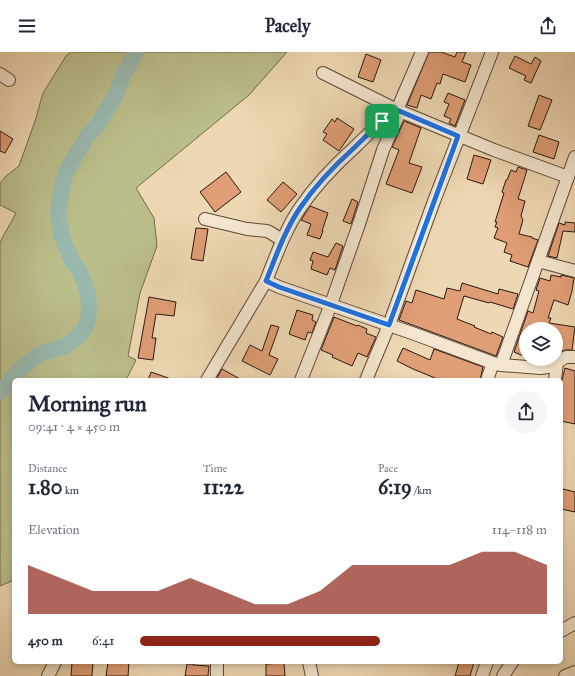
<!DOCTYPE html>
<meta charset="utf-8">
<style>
:root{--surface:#fff;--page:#f6f6f7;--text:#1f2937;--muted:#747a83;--accent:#8f2418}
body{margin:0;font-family:"IM FELL Great Primer",serif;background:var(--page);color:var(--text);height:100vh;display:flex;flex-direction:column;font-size:15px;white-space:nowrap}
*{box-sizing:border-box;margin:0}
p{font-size:13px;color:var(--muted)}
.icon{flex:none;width:22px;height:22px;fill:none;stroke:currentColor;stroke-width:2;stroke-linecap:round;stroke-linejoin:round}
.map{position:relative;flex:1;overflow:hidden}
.side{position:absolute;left:12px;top:326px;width:551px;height:286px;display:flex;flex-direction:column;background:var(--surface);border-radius:6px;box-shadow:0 2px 6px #0003}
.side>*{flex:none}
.controls{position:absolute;left:519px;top:270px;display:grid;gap:8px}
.controls a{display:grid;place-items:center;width:44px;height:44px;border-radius:50%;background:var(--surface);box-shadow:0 2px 6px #0003;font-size:20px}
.pin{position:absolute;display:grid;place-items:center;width:34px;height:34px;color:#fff;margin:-17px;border-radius:8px;box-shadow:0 2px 6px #0006}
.round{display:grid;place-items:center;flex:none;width:42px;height:42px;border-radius:21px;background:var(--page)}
.headline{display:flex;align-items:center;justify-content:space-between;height:68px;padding:0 16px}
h1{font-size:22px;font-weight:700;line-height:30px}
.figures{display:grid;grid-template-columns:repeat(3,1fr);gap:6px;height:68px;padding:4px 16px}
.figures div{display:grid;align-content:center}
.figures b{font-size:20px;font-weight:700}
.figures small{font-size:11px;font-weight:400}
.figures p{font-size:11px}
.chart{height:112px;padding:8px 16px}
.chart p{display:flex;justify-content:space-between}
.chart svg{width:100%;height:72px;margin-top:4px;fill:var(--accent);opacity:.7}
ul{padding:0 16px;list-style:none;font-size:13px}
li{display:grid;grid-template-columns:64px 48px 1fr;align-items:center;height:30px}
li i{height:10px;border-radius:5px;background:var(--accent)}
header{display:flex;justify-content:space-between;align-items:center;height:52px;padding:0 16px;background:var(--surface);font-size:18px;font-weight:700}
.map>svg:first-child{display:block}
.green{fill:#babe8b;stroke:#726a4d}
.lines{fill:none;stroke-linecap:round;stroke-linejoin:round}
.river{stroke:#99b9af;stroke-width:16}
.building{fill:#e09e76;stroke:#2b170f}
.minor-casing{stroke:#5c4738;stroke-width:14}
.minor{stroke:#f4e6ce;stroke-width:12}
.route-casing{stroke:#fff;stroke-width:8}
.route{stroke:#1a73e8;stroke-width:5}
</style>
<header><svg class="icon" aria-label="menu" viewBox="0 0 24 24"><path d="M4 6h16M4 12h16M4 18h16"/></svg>Pacely<svg class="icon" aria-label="share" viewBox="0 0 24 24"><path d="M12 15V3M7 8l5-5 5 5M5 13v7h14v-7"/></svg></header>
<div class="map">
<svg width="575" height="624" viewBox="0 0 575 624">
<rect width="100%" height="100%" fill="#eed8b3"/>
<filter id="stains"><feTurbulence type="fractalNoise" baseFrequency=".005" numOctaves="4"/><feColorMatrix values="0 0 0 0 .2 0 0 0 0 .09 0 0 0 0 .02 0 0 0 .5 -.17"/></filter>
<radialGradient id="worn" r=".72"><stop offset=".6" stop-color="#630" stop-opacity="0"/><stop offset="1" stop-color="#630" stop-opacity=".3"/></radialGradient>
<!-- green -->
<polygon class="green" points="71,0 287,0 249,43 136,136 154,166 157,194 140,241 128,304 136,308 126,328 14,328 14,528 0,534 0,190 16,161 0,153 0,131 6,124 19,114 35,69 43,41 66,4"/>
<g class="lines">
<!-- river -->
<polyline class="river" points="0,340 21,317 30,309 40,302 65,294 75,287 84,278 88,268 89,256 88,243 84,230 79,218 72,209 62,185 58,162 63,129 67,118 87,84 96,75 102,65 115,44 124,21 136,0"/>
</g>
<!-- building -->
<g class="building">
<polygon points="429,0 441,0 455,5 457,0 466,0 462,10 471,13 465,30 443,22 440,32 437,31 431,47 421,43 417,56 407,53"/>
<polygon points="366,2 381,8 373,30 358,25"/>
<polygon points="515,4 531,12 535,5 541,9 531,31 524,28 526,24 509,16"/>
<polygon points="448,41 465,48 455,74 449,71 451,67 444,64 449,52 444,50"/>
<polygon points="539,43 552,48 540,78 528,74"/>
<polygon points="337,66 354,77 339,99 323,88 327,82 323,80 332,67 335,70"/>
<polygon points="404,69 421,76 409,111 422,115 412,141 386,132 399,98 392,95"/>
<polygon points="0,79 13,87 5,101 0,99"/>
<polygon points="539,83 559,90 554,107 533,100"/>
<polygon points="474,103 491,108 483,132 467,127"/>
<polygon points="518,115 527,118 518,147 525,149 521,164 523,168 519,182 532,185 532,186 538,188 528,215 510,209 512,203 504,200 507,191 494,186 498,176 495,175 497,170 495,170 504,141 502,140 506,128 507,128 511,118 516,120"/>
<polygon points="226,120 241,140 215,160 200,140"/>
<polygon points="283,130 297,142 281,160 267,148"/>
<polygon points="352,147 358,150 351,172 343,169"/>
<polygon points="310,154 328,161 322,179 323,179 320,187 307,183 311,172 301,168"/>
<polygon points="565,170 575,171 575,180 563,179 557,206 548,204 559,171 565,173"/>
<polygon points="196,176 208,177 203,209 191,207"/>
<polygon points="336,191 343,194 335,218 330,216 327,223 311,217 313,209 310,208 313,200 328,205"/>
<polygon points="551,223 561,225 561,223 574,226 572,239 568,253 554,248 548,266 551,266 549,271 575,275 572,298 566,298 559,300 556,300 556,277 526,277 526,305 514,300 528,259 533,261 539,239 536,238 540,226 550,229"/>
<polygon points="462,231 498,242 499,237 518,242 513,257 490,250 489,251 464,244 457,267 475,274 474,275 491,282 492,280 503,285 496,304 399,268 406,249 412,251 416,238 444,247 447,236 460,239"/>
<polygon points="149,245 176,250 174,264 156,262 152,286 156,286 153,308 138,306"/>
<polygon points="297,258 313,263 312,268 316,270 312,281 308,280 305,288 289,282"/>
<polygon points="334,265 357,274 358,273 367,277 366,281 376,285 367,305 358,301 352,314 332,305 333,303 321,298"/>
<polygon points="271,273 279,275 269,303 278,307 270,323 242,309 250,293 262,299"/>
<polygon points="403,296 430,308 434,297 483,315 480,328 440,328 413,317 397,309"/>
<polygon points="565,316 575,319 575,372 561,369 561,332"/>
<polygon points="222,317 242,328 216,328"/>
<polygon points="151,320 171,327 171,328 148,328"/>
<polygon points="563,437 575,440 575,460 561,457 561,445"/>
<polygon points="72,610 93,610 92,624 71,624"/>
<polygon points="108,610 129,610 128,624 106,624"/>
<polygon points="459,610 474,610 470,624 455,624"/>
<polygon points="284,611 285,624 266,624 266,612"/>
<polygon points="187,612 194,612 193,613 209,614 208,624 185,624"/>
</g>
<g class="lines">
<defs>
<g id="minor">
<polyline points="323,21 397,58 422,0"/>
<polyline points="0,22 9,28"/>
<polyline points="205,167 247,177 267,179 271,181 282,188"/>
<polyline points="538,209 575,219"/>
<path d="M 493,311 L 412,281 L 279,235 L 266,229 C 276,204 285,178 300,156 C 315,134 335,113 355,95 C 369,81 381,69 397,58 L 494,98 L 568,125"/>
<polyline points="501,313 541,316 548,315 566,305 575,305"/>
<polyline points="207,328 266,229"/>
<polyline points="301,328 331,252 359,172 383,98 400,60"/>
<polyline points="366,328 389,273 434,149 492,0"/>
<polyline points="487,328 493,311 501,313 575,105"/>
<polyline points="555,328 557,311"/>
<polyline points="561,579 575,571"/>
<polyline points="309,610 312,624"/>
<polyline points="48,624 55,610"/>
<polyline points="217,624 217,610"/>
<polyline points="482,624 487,610"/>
<polyline points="503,624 512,610"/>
<polyline points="565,624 575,620"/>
</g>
</defs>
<!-- minor casing -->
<use href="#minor" class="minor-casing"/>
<!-- minor -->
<use href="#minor" class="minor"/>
</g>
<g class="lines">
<defs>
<path id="route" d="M 397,58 L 458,84 L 389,273 L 279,235 L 266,229 C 276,204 285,178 300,156 C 315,134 335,113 355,95 C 369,81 381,69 397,58 Z"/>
</defs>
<!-- route casing -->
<use href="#route" class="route-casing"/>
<!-- route -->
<use href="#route" class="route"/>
</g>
<rect width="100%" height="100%" filter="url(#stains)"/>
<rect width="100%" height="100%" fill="url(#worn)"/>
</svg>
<div class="controls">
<a><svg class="icon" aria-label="layers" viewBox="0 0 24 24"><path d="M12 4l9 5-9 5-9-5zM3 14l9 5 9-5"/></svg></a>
</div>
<div class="pin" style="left:382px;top:69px;background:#1e9e55"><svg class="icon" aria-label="arrive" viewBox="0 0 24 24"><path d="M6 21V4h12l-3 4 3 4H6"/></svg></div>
<section class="side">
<div class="headline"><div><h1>Morning run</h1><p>09:41 · 4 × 450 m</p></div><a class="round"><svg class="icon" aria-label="share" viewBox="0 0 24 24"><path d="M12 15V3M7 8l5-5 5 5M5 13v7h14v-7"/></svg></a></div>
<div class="figures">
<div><p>Distance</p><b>1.80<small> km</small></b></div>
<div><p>Time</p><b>11:22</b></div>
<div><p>Pace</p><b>6:19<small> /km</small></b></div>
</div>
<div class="chart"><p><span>Elevation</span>114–118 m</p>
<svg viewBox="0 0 160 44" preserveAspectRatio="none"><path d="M0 44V14L10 22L20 30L30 30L40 30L50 22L60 30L70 38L80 38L90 30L100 14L110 14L120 14L130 14L140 6L150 6L160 14V44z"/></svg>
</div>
<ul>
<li><b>450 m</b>6:41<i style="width:59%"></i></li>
</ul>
</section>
</div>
